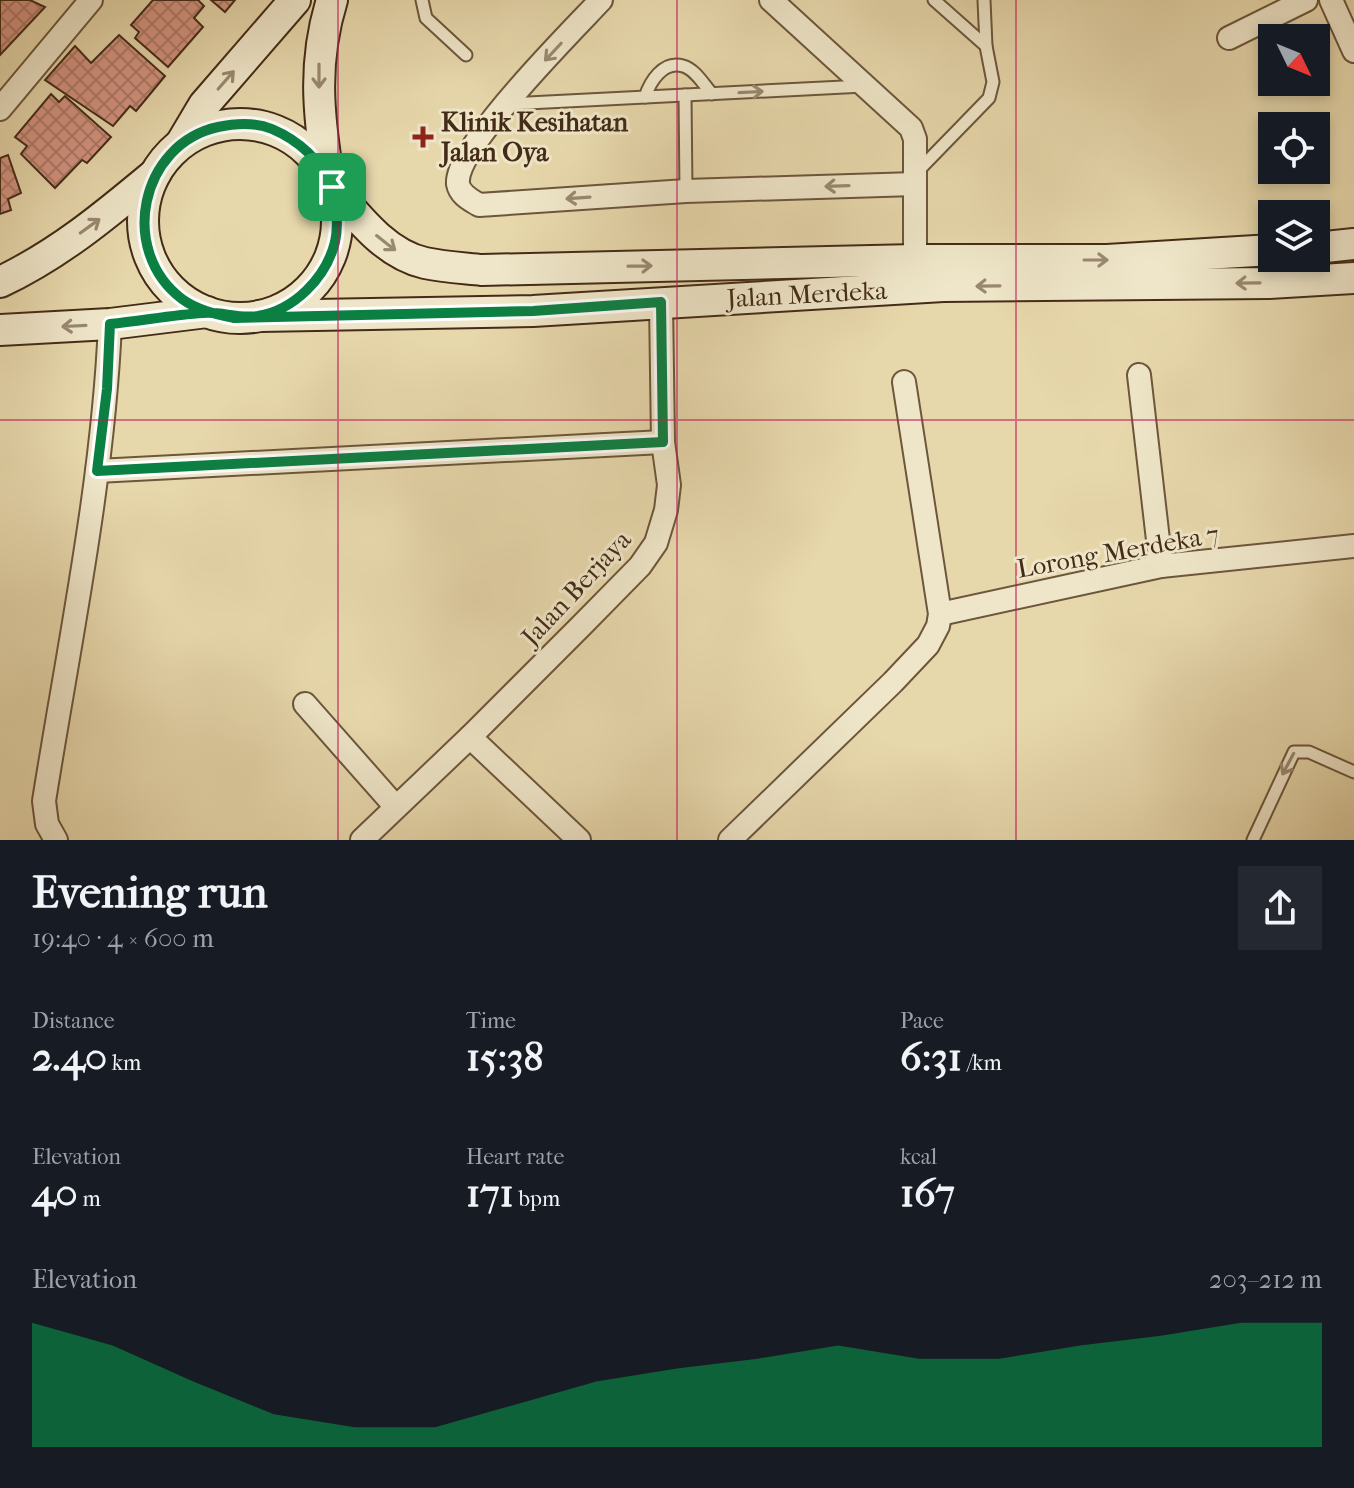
<!DOCTYPE html>
<meta charset="utf-8">
<style>
:root{--surface:#171b24;--page:#242831;--text:#f1f3f6;--muted:#9ea1a6;--accent:#0b8043}
body{margin:0;font-family:"IM FELL French Canon",serif;background:var(--page);color:var(--text);height:100vh;display:flex;flex-direction:column;font-size:30px;white-space:nowrap}
*{box-sizing:border-box;margin:0}
p{font-size:26px;color:var(--muted)}
.icon{flex:none;width:44px;height:44px;fill:none;stroke:currentColor;stroke-width:2;stroke-linecap:round;stroke-linejoin:round}
.map{position:relative;height:840px;overflow:hidden}
.side{display:flex;flex-direction:column;background:var(--surface);flex:1}
.side>*{flex:none}
.needle{width:52px;rotate:133deg}
.buttons{position:absolute;left:1258px;top:24px;display:grid;gap:16px}
.buttons a{display:grid;place-items:center;width:72px;height:72px;border-radius:0px;background:var(--surface);box-shadow:0 4px 12px #0003;font-size:40px}
.pin{position:absolute;display:grid;place-items:center;width:68px;height:68px;color:#fff;margin:-34px;border-radius:16px;box-shadow:0 4px 12px #0006}
.round{display:grid;place-items:center;flex:none;width:84px;height:84px;border-radius:0px;background:var(--page)}
.headline{display:flex;align-items:center;justify-content:space-between;height:136px;padding:0 32px}
h1{font-size:44px;font-weight:700;line-height:60px}
.metrics{display:grid;grid-template-columns:repeat(3,1fr);gap:12px;height:136px;padding:8px 32px}
.metrics div{display:grid;align-content:center}
.metrics b{font-size:40px;font-weight:700}
.metrics small{font-size:22px;font-weight:400}
.metrics p{font-size:22px}
.chart{height:224px;padding:16px 32px}
.chart p{display:flex;justify-content:space-between}
.chart svg{width:100%;height:144px;margin-top:8px;fill:var(--accent);opacity:.7}
.map>svg:first-child{display:block}
.building{fill:url(#building-cross-hatch);stroke:#432b17;stroke-width:2}
.lines{fill:none;stroke-linecap:round;stroke-linejoin:round}
.lane-casing{stroke:#6c563c;stroke-width:15}
.street-casing{stroke:#6c563c;stroke-width:26}
.secondary-casing{stroke:#432b17;stroke-width:34}
.lane{stroke:#efe6c9;stroke-width:11}
.street{stroke:#efe6c9;stroke-width:22}
.secondary{stroke:#efe6c9;stroke-width:30}
.oneway{stroke:#998870}
.route-casing{stroke:#fff;stroke-width:16}
.route{stroke:#0b8043;stroke-width:10}
.grid{fill:none;stroke:#c2185b;stroke-width:2;stroke-opacity:0.55}
.poi-dot{fill:#8f2418;stroke:#efe6c9;stroke-width:3}
.labels{text-anchor:middle;stroke-width:6;stroke-linejoin:round;paint-order:stroke}
.poi-label{font-size:26px;font-weight:bold;fill:#432b17;stroke:#efe6c9;text-anchor:start}
.street-label{font-size:26px;fill:#432b17;stroke:#efe6c9}
</style>
<div class="map">
<svg width="1354" height="840" viewBox="0 0 1354 840">
<defs>
<pattern id="building-cross-hatch" width="8" height="8" patternUnits="userSpaceOnUse" patternTransform="scale(2)"><rect width="8" height="8" fill="#d59481"/><path d="M0 0l8 8M0 8l8-8" fill="none" stroke="#ae7969"/></pattern>
</defs>
<rect width="100%" height="100%" fill="#e7d8ac"/>
<filter id="stains"><feTurbulence type="fractalNoise" baseFrequency=".0025" numOctaves="4"/><feColorMatrix values="0 0 0 0 .2 0 0 0 0 .09 0 0 0 0 .02 0 0 0 .5 -.17"/></filter>
<radialGradient id="worn" r=".72"><stop offset=".6" stop-color="#630" stop-opacity="0"/><stop offset="1" stop-color="#630" stop-opacity=".3"/></radialGradient>
<!-- building -->
<g class="building">
<polygon points="0,0 30,0 45,7 0,55"/>
<polygon points="153,0 198,0 204,6 194,18 203,27 168,67 135,38 139,32 131,25"/>
<polygon points="211,0 235,0 225,12"/>
<polygon points="119,35 165,76 136,111 130,106 113,126 45,80 75,46 91,63"/>
<polygon points="51,94 59,102 65,96 111,137 87,163 82,160 55,188 21,154 27,146 15,137"/>
<polygon points="8,155 21,193 8,199 11,210 0,214 0,158"/>
</g>
<g class="lines">
<defs>
<g id="lane">
<polyline points="422,0 426,18 466,55"/>
<polyline points="934,0 986,46"/>
<polyline points="685,95 686,191"/>
<path d="M 645,97 C 650,82 663,60 683,66 C 695,69 704,85 712,94"/>
<polyline points="506,104 864,86"/>
<polyline points="917,172 989,98 993,82 986,46 984,0"/>
<polyline points="1253,840 1294,752 1309,752 1354,772"/>
</g>
<g id="street">
<path d="M 601,0 C 574,29 454,148 458,184 C 460,195 471,200 479,205 L 686,191 L 915,184"/>
<polyline points="771,0 911,128 915,139 915,260"/>
<polyline points="1331,0 1354,51"/>
<polyline points="1229,38 1306,0"/>
<polyline points="0,109 91,0"/>
<polyline points="1139,375 1161,566"/>
<polyline points="97,471 663,442"/>
<polyline points="940,614 1161,566 1354,546"/>
<polyline points="305,704 395,806"/>
<polyline points="470,737 579,840"/>
<path d="M 56,840 L 47,824 L 44,801 C 69,643 103,484 110,324"/>
<polyline points="362,840 470,737 580,627 640,566 656,543 666,510 669,485 663,442 661,302"/>
<polyline points="730,840 893,682 928,645 938,626 940,614 904,382"/>
</g>
<g id="secondary">
<circle cx="240" cy="221" r="97"/>
<polyline points="182,142 204,105 295,0"/>
<path d="M 328,176 C 318,113 313,61 332,0"/>
<path d="M 332,187 C 357,216 385,254 425,263 C 443,267 463,268 482,270 L 915,260 L 1107,260 L 1272,250"/>
<polyline points="1316,248 1354,244"/>
<path d="M 0,282 C 58,255 107,214 155,174"/>
<polyline points="260,316 533,311 943,286 1269,283 1354,278"/>
<polyline points="0,330 110,324 207,312"/>
</g>
</defs>
<!-- lane casing -->
<use href="#lane" class="lane-casing"/>
<!-- street casing -->
<use href="#street" class="street-casing"/>
<!-- secondary casing -->
<use href="#secondary" class="secondary-casing"/>
<!-- lane -->
<use href="#lane" class="lane"/>
<!-- street -->
<use href="#street" class="street"/>
<!-- secondary -->
<use href="#secondary" class="secondary"/>
</g>
<!-- one-way arrows -->
<defs><path id="oneway-shaft" d="M-6 0H5M1.5-3L5.5 0L1.5 3" fill="none" stroke-width="1.6" stroke-linecap="round" stroke-linejoin="round" transform="scale(2)"/></defs>
<g class="oneway">
<use href="#oneway-shaft" transform="translate(553 52) rotate(133)"/>
<use href="#oneway-shaft" transform="translate(319 76) rotate(90)"/>
<use href="#oneway-shaft" transform="translate(226 80) rotate(-49)"/>
<use href="#oneway-shaft" transform="translate(751 92) rotate(-3)"/>
<use href="#oneway-shaft" transform="translate(837 186) rotate(178)"/>
<use href="#oneway-shaft" transform="translate(578 198) rotate(176)"/>
<use href="#oneway-shaft" transform="translate(90 226) rotate(-36)"/>
<use href="#oneway-shaft" transform="translate(386 243) rotate(38)"/>
<use href="#oneway-shaft" transform="translate(1096 260)"/>
<use href="#oneway-shaft" transform="translate(640 266) rotate(-1)"/>
<use href="#oneway-shaft" transform="translate(1248 283) rotate(179)"/>
<use href="#oneway-shaft" transform="translate(988 286) rotate(179)"/>
<use href="#oneway-shaft" transform="translate(74 326) rotate(177)"/>
<use href="#oneway-shaft" transform="translate(1288 764) rotate(118)"/>
</g>
<g class="lines">
<defs>
<path id="route" d="M 332,187 C 336,206 339,224 335,242 C 326,278 294,310 258,316 C 237,319 221,311 203,313 C 172,315 141,321 110,324 L 107,389 L 97,471 L 663,442 L 661,302 L 533,311 L 234,318 C 216,314 197,310 182,299 C 118,251 140,144 218,127 C 236,123 255,122 272,129 C 300,141 320,160 332,187"/>
</defs>
<!-- route casing -->
<use href="#route" class="route-casing"/>
<!-- route -->
<use href="#route" class="route"/>
</g>
<!-- grid -->
<path class="grid" d="M 338,0 L 338,840M 677,0 L 677,840M 1016,0 L 1016,840M 0,420 L 1354,420"/>
<!-- markers -->
<path class="poi-dot" d="M419 125h8v8h8v8h-8v8h-8v-8h-8v-8h8z"/>
<g class="labels">
<!-- poi labels -->
<g class="poi-label">
<text x="441" y="131">Klinik Kesihatan<tspan x="441" dy="30">Jalan Oya</tspan></text>
</g>
<!-- street labels -->
<g class="street-label">
<text transform="translate(807 294) rotate(-3)" y="9">Jalan Merdeka</text>
<text transform="translate(1118 551) rotate(-10)" y="9">Lorong Merdeka 7</text>
<text transform="translate(576 588) rotate(-47)" y="9">Jalan Berjaya</text>
</g>
</g>
<rect width="100%" height="100%" filter="url(#stains)"/>
<rect width="100%" height="100%" fill="url(#worn)"/>
</svg>
<div class="buttons">
<a><svg class="needle" viewBox="-14 -14 28 28"><path d="M0-13l5 13h-10z" fill="#e53935"/><path d="M0 13l5-13h-10z" fill="#9ea1a6"/></svg></a>
<a><svg class="icon" aria-label="locate" viewBox="0 0 24 24"><circle cx="12" cy="12" r="6"/><path d="M12 2v4M12 18v4M2 12h4M18 12h4"/></svg></a>
<a><svg class="icon" aria-label="layers" viewBox="0 0 24 24"><path d="M12 4l9 5-9 5-9-5zM3 14l9 5 9-5"/></svg></a>
</div>
<div class="pin" style="left:332px;top:187px;background:#1e9e55"><svg class="icon" aria-label="arrive" viewBox="0 0 24 24"><path d="M6 21V4h12l-3 4 3 4H6"/></svg></div>
</div>
<section class="side">
<div class="headline"><div><h1>Evening run</h1><p>19:40 · 4 × 600 m</p></div><a class="round"><svg class="icon" aria-label="share" viewBox="0 0 24 24"><path d="M12 15V3M7 8l5-5 5 5M5 13v7h14v-7"/></svg></a></div>
<div class="metrics">
<div><p>Distance</p><b>2.40<small> km</small></b></div>
<div><p>Time</p><b>15:38</b></div>
<div><p>Pace</p><b>6:31<small> /km</small></b></div>
</div>
<div class="metrics">
<div><p>Elevation</p><b>40<small> m</small></b></div>
<div><p>Heart rate</p><b>171<small> bpm</small></b></div>
<div><p>kcal</p><b>167</b></div>
</div>
<div class="chart"><p><span>Elevation</span>203–212 m</p>
<svg viewBox="0 0 160 44" preserveAspectRatio="none"><path d="M0 44V6L10 13L20 24L30 34L40 38L50 38L60 31L70 24L80 20L90 17L100 13L110 17L120 17L130 13L140 10L150 6L160 6V44z"/></svg>
</div>
</section>
